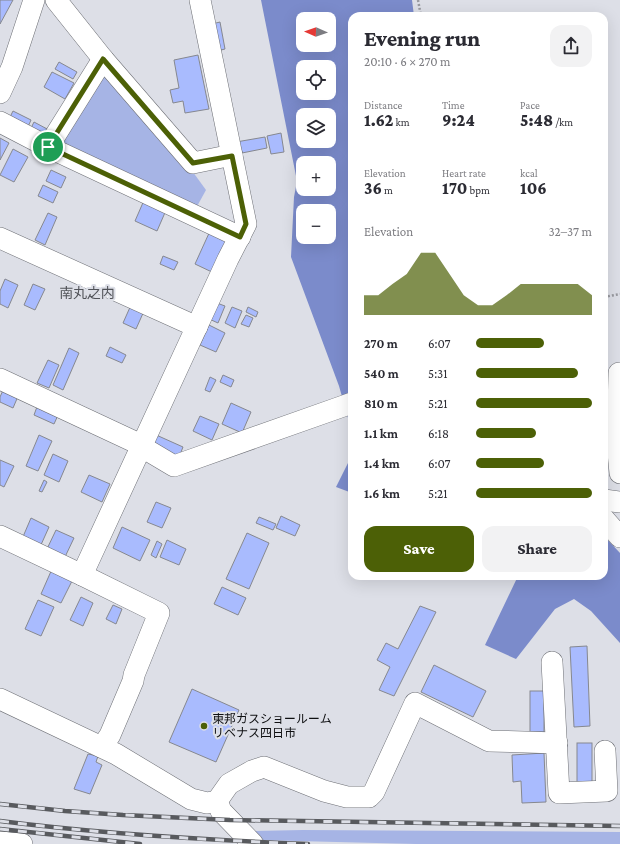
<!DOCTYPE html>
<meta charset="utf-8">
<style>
:root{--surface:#fff;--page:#f2f2f3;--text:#2b2b33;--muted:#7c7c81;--accent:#4c6006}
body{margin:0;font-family:"Crimson Pro","Noto Sans JP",serif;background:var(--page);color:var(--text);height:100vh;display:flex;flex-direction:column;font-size:15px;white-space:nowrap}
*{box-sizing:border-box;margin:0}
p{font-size:13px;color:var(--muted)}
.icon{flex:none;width:22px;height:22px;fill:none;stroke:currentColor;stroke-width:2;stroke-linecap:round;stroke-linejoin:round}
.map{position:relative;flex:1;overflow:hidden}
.side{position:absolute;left:348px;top:12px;width:260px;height:568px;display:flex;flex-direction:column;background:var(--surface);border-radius:12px;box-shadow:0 4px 16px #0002}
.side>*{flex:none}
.needle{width:26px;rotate:272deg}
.tools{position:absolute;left:296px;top:12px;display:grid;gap:8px}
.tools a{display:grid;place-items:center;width:40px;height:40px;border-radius:8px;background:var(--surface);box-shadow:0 4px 16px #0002;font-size:20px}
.pin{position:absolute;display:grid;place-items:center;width:34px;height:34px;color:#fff;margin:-17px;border:2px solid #fff;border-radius:50%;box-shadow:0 1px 4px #0007}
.round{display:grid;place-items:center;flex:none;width:42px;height:42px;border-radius:12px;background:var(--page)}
.headline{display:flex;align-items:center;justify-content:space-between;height:68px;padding:0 16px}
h1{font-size:22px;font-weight:800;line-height:30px}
.stats{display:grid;grid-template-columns:repeat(3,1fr);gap:6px;height:68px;padding:4px 16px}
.stats div{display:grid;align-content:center}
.stats b{font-size:17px;font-weight:800}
.stats small{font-size:11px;font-weight:400}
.stats p{font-size:11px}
.chart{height:112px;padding:8px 16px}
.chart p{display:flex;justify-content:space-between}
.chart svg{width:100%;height:72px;margin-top:4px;fill:var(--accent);opacity:.7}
.action{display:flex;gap:8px;margin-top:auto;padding:8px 16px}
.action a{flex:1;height:46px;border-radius:12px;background:var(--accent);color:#fff;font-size:16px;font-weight:800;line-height:46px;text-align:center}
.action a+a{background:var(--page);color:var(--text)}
ul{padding:0 16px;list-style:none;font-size:13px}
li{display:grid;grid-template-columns:64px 48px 1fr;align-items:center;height:30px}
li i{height:10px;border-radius:5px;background:var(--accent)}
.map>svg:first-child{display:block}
.green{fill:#a6b4e5}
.water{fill:#7b8bcb;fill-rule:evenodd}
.building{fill:#a9bbfe;stroke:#86888f}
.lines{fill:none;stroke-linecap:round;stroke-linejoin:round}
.minor-casing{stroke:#6e7076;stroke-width:22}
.path{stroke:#999aa0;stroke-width:2.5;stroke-dasharray:2 2;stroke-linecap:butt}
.minor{stroke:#fff;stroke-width:21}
.rail-casing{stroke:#585a5e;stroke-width:4.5}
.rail{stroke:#dddfe7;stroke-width:3;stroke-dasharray:9;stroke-linecap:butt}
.route-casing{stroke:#fff;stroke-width:8}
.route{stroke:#4c6006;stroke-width:5}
.poi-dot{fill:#4c6006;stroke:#dddfe7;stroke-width:1.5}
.labels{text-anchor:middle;stroke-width:4;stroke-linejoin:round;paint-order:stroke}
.poi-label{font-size:12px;fill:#0f1012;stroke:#dddfe7;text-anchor:start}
.quarter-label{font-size:14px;fill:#515359;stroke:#dddfe7}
</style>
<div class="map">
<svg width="620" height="844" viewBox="0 0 620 844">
<rect width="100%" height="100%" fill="#dddfe7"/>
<!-- green -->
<g class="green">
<polygon points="101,70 190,168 206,190 195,210 58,145"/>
<polygon points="303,830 620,832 620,844 416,844 257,840 249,831"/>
</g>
<!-- water -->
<g class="water">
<path d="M 261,0 L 412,0 L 414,16 L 352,16 L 352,432 L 339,386 L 291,257 L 294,197 L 297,181 ZM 303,19 L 329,19 L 329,45 L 303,45 ZM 303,67 L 329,67 L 329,93 L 303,93 ZM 303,115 L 329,115 L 329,141 L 303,141 ZM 303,163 L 329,163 L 329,189 L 303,189 ZM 303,211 L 329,211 L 329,237 L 303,237 Z"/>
<polygon points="352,455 352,493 336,487"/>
<polygon points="604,536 620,553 620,643 591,611 574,599 555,609 516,659 485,645 518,576 604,576"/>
</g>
<!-- building -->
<g class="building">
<polygon points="0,0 13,0 0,24"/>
<polygon points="220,22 225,49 217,51 212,24"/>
<polygon points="198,55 209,109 185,113 183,101 173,103 170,90 179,88 174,60"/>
<polygon points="59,62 77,72 73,79 55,69"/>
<polygon points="52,72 74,83 65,99 44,87"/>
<polygon points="13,111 31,120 27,129 9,119"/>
<polygon points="34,122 49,130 44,138 30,130"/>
<polygon points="281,133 284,152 271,154 267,136"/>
<polygon points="265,137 267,148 237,154 236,142"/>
<polygon points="0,138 9,143 0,160"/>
<polygon points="13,149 28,157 14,182 0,175"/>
<polygon points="51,170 66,177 61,188 46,181"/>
<polygon points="43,185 58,192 53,203 38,196"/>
<polygon points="145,198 167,208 157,231 135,221"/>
<polygon points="48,213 57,217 45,245 35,240"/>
<polygon points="210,231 228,240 214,273 195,264"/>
<polygon points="163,256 178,262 174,270 160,264"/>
<polygon points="5,279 18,285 8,308 0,304 0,291"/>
<polygon points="33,284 45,289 35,310 24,305"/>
<polygon points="214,302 225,306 218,323 207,318"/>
<polygon points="131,305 144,311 136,329 123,323"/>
<polygon points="232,307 242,311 235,328 225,323"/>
<polygon points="248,307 258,312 256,317 246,312"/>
<polygon points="246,315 253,318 249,327 241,324"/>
<polygon points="209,325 225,333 216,352 200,345"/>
<polygon points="110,347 126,355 122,363 106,356"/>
<polygon points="69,348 79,353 63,390 53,385"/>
<polygon points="48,360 59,365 49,388 37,383"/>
<polygon points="223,375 234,380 231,387 220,382"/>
<polygon points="210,377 216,380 210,392 205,390"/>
<polygon points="4,388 19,394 13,408 0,402 0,397"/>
<polygon points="231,403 251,412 242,433 222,424"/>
<polygon points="38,404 59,413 54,424 34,415"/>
<polygon points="200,416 219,424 212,440 193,431"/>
<polygon points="154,434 183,447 179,457 149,444"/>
<polygon points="39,435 52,441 38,471 26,466"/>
<polygon points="53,454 68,461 59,482 44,475"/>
<polygon points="0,460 14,466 4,487 0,485"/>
<polygon points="89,475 110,484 102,502 81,492"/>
<polygon points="44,480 47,482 42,492 39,491"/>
<polygon points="156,502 171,508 162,528 147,522"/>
<polygon points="281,516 300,525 295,536 276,528"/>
<polygon points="259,517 276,524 273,530 256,523"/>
<polygon points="31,518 49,527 40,547 22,539"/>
<polygon points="122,527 150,540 140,561 113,548"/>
<polygon points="56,530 74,538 64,559 46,551"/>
<polygon points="247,533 269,543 249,589 226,579"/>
<polygon points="167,540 186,549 179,565 160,557"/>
<polygon points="157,541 162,544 156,558 151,555"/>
<polygon points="52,569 73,579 61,603 41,594"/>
<polygon points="222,587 246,598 238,615 214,604"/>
<polygon points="81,597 93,603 83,626 70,620"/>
<polygon points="38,600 54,607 41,636 25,629"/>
<polygon points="113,605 122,609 116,624 106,619"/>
<polygon points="420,606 436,612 394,696 379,690 390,667 377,660 386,643 398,649"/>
<polygon points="587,646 590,726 574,727 570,647"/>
<polygon points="434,665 486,691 473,717 421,692"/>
<polygon points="192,689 239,710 216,762 169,742"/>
<rect x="530" y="691" width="14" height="41"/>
<rect x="577" y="743" width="15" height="39"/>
<polygon points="544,753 546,802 522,803 521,781 513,782 512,755"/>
<polygon points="88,754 98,756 96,762 102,765 90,794 74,789"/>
</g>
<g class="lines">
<defs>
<g id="minor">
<polyline points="56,0 103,59 193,163 232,155"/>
<polyline points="0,93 12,67 34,0"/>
<polyline points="0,122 48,147 240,237"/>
<polyline points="48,147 103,59"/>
<polyline points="0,238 197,327"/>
<polyline points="619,373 617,442 620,473"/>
<polyline points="0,379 137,443 142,447 174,466 352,403"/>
<polyline points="604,500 620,502"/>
<polyline points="604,519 620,537"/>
<polyline points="0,536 82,575 159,613 134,675 133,681 110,735 102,747"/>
<polyline points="82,575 228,259 246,224 200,0"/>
<polyline points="552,662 559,793 607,791 605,751"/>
<polyline points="0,699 116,754 191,799 207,803 217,801 229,784 252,771 264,767 324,791 347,797 369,797 374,792 415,703 489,741 557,743"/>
<polyline points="217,801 221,811 253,844"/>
<polyline points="0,842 22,844"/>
</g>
</defs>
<!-- minor casing -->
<use href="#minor" class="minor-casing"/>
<!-- path -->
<g class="path">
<polyline points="418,0 421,16"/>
<polyline points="604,297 620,294"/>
</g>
<!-- minor -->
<use href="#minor" class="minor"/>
<defs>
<g id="rail">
<polyline points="0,804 65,811 123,815 230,820 620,826"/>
<path d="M 0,821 C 102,834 205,840 308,844"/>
<polyline points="0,829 140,844"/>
</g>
</defs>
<!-- rail casing -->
<use href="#rail" class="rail-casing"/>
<!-- rail -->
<use href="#rail" class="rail"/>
</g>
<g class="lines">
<defs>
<polygon id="route" points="103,59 193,163 232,156 246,224 240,237 48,147"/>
</defs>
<!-- route casing -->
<use href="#route" class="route-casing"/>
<!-- route -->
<use href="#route" class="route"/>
</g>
<!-- markers -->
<circle class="poi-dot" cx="204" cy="726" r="4"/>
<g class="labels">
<!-- poi labels -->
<g class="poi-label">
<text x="212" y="723">東邦ガスショールーム<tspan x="212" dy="14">リベナス四日市</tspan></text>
</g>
<!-- quarter labels -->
<g class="quarter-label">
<text x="87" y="298">南丸之内</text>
</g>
</g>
</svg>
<div class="tools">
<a><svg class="needle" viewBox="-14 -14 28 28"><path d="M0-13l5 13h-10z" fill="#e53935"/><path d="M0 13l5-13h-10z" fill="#7c7c81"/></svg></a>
<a><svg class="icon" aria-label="locate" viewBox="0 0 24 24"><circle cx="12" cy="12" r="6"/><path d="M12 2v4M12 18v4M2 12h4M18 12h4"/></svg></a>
<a><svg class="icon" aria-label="layers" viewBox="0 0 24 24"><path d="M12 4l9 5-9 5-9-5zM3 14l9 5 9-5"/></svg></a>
<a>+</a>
<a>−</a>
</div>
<div class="pin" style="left:48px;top:147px;background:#1e9e55"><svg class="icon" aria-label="arrive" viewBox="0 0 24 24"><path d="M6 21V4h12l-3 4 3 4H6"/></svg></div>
<section class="side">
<div class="headline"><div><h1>Evening run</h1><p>20:10 · 6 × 270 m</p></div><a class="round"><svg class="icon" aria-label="share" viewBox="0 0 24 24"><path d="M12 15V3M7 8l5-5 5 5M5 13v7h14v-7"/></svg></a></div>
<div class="stats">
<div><p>Distance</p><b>1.62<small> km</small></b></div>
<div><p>Time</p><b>9:24</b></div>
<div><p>Pace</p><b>5:48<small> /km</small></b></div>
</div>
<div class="stats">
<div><p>Elevation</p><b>36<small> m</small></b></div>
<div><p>Heart rate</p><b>170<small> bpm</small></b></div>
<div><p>kcal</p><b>106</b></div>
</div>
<div class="chart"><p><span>Elevation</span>32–37 m</p>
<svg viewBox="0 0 160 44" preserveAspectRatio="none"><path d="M0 44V32L10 32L20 25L30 19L40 6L50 6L60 19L70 32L80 38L90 38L100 32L110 25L120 25L130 25L140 25L150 25L160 32V44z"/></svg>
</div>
<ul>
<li><b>270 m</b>6:07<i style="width:59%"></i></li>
<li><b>540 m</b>5:31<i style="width:88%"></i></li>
<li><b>810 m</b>5:21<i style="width:100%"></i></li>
<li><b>1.1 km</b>6:18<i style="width:52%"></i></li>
<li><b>1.4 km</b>6:07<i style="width:59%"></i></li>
<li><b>1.6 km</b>5:21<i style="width:100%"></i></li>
</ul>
<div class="action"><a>Save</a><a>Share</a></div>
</section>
</div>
